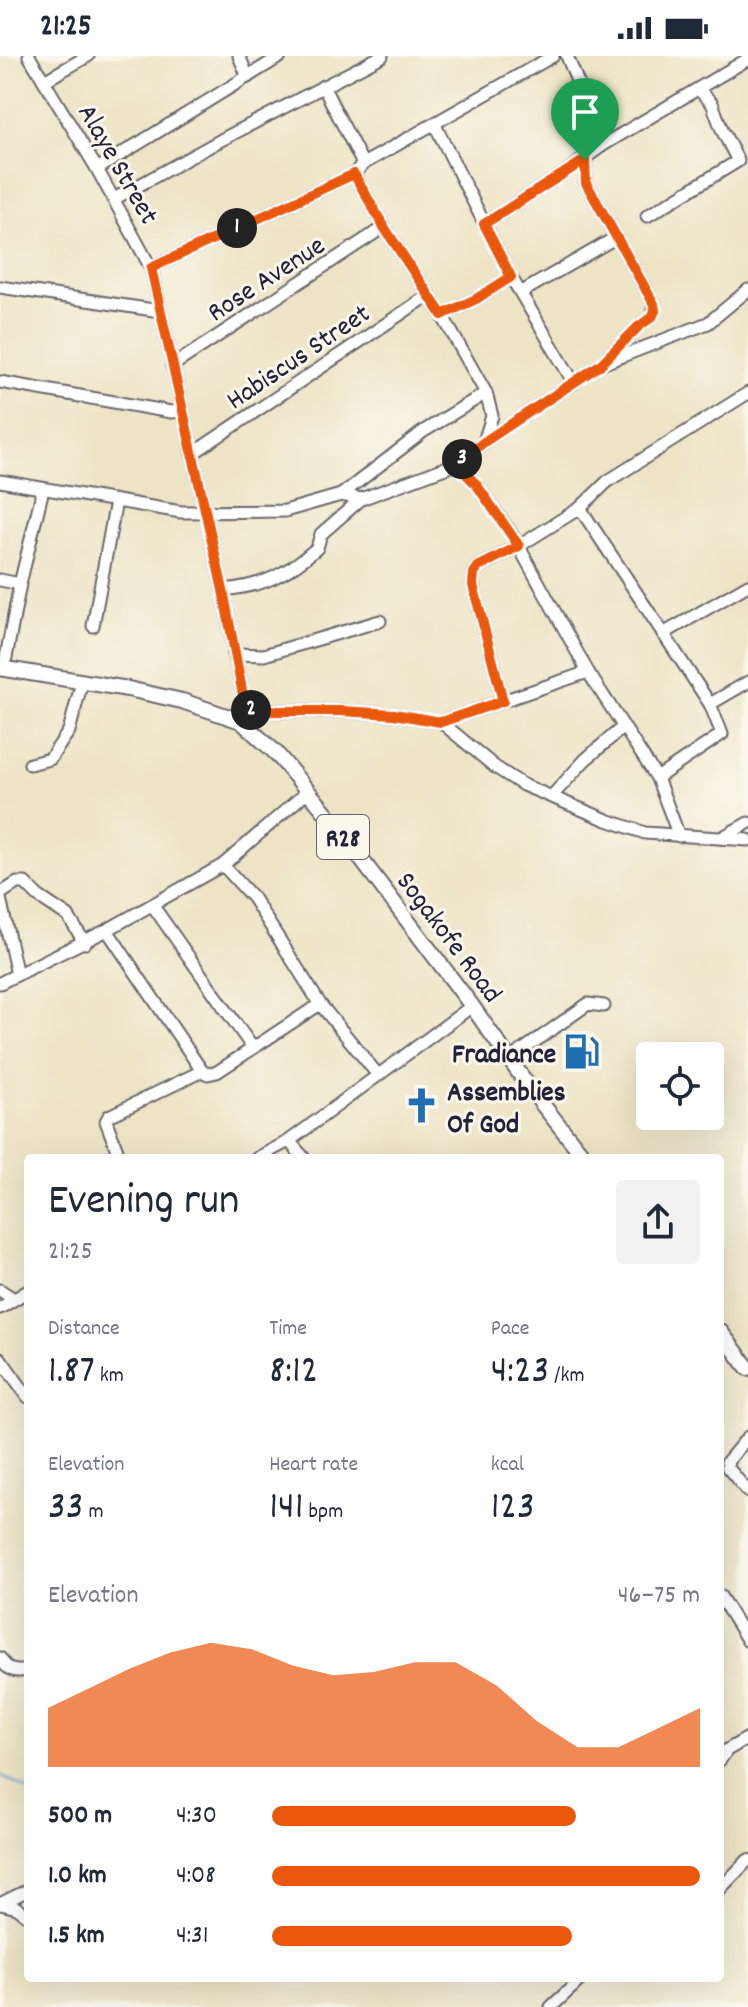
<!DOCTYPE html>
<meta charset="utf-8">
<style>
:root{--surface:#fff;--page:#f2f2f3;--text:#1f2937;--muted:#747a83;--accent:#ea580c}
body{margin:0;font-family:Dekko,sans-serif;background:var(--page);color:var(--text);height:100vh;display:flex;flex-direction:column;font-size:30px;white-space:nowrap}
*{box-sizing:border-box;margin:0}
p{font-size:26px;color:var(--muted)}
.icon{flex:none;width:44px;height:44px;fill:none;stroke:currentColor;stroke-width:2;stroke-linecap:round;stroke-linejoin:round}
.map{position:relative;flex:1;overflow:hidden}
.side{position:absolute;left:24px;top:1098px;width:700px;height:828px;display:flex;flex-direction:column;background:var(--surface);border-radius:8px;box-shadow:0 8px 32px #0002}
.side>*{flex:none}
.tools{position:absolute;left:636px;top:986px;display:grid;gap:16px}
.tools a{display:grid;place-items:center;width:88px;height:88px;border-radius:8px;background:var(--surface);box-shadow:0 8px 32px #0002;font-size:40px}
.pin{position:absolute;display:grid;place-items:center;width:68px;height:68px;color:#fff;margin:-82px -34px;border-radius:50% 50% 50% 0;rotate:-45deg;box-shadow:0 0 8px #0007}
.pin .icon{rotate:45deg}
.km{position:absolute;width:40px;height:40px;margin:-20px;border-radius:50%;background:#222;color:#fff;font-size:22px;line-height:40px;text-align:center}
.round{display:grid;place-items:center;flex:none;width:84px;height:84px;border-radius:8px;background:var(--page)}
.summary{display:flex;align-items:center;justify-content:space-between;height:136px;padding:0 24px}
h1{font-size:44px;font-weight:600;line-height:60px}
.stats{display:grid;grid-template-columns:repeat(3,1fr);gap:12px;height:136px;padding:8px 24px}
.stats div{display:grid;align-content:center}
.stats b{font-size:40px;font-weight:600}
.stats small{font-size:22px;font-weight:400}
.stats p{font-size:22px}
.chart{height:224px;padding:16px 24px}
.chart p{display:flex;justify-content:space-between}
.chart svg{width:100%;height:144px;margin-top:8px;fill:var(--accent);opacity:.7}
ul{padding:0 24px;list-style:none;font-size:26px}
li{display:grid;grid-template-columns:128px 96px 1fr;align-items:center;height:60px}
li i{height:20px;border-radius:10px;background:var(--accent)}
.status{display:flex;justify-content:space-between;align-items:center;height:56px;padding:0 40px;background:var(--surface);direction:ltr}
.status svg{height:22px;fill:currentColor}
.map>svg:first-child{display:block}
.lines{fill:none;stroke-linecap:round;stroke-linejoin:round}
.stream{stroke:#68a1d7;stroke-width:2}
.minor-casing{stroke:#69666b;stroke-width:15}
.major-casing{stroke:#69666b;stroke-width:18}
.minor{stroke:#fff;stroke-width:11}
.major{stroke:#fff;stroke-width:14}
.route-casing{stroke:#fff;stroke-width:16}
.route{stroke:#ea580c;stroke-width:10}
.labels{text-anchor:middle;stroke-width:6;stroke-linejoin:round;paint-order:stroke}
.shield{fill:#fbf7ec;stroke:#636270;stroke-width:2}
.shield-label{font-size:26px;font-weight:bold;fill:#22223b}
.street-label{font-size:28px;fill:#22223b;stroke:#fbf7ec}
.poi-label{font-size:28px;font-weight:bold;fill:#22223b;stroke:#fbf7ec;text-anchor:end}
</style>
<div class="status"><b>21:25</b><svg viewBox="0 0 49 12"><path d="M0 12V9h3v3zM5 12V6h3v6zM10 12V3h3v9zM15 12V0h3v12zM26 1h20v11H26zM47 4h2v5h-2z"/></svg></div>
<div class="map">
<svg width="748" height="1951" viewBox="0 0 748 1951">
<rect width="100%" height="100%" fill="#fbf7ec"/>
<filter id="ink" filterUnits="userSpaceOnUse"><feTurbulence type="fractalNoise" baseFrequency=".0125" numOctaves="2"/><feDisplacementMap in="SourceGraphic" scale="16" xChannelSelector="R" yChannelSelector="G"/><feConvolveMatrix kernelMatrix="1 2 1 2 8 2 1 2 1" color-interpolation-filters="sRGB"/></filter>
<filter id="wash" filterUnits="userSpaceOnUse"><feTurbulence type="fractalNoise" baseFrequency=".006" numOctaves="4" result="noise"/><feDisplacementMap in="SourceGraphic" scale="32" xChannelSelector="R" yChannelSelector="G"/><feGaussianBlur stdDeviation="1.8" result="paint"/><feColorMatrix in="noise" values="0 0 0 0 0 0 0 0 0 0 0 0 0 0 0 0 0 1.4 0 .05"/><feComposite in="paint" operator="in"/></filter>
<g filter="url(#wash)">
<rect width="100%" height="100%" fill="#ede4c5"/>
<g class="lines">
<!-- stream -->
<polyline class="stream" points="0,1719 28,1734"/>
</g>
</g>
<g filter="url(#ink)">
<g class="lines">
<defs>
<g id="minor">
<polyline points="29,0 97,113 151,212 223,534 246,655 241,665"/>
<polyline points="239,0 248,21"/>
<polyline points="567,0 603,89"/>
<polyline points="44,25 88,0"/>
<polyline points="323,30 363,108"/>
<polyline points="435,69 511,221 574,327"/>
<polyline points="97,113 281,0"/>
<polyline points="354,118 384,171 442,259 486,337 492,360 484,386"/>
<polyline points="114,143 221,84 382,0"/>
<polyline points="647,160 738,105 722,74 712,47 699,34"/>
<polyline points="484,168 566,116 603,89 748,3"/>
<polyline points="151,212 354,118 363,108 553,0"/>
<polyline points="0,231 160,255"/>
<polyline points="522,236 615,182"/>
<polyline points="442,259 476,243 511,221"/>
<polyline points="604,307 708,267 748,234"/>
<polyline points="172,310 384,171"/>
<polyline points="0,326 171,356 182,355"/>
<polyline points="192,398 429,239"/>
<polyline points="456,408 476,428 513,480 588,616 657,722 679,780"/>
<polyline points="0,425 181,456 285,455 341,439 424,375 486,337"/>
<polyline points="341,439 361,443 456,408 484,386 600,309 638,271 652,261 654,248 586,127 585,104"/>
<polyline points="580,452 710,648"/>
<polyline points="0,524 20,528"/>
<path d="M 223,534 C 263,530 286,519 317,492 L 321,478 L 361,443"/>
<polyline points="93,570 116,445"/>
<polyline points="663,578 748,529"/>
<polyline points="234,598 264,599 380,565"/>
<polyline points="4,612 20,528 43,433"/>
<polyline points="503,645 473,529 474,517 478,511 519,490 580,452 608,425 748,337"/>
<polyline points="246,655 340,655 394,658 441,666 495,711 523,729 607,764 645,777 748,784"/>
<polyline points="441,666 588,616"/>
<polyline points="30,708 50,703 69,675 82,626"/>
<polyline points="657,722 722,678 710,648 748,626"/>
<polyline points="551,741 585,704 623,671"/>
<polyline points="721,782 748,767"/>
<polyline points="223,809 253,842 320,948 378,1019"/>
<polyline points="0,838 17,827 25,827 38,840 68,860 85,887"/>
<polyline points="0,842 17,919"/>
<polyline points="153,850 252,991"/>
<polyline points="107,874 223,809 308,735"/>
<polyline points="0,927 107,874 202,1015 208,1018 217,1016 320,948"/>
<polyline points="510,1003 588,948 604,950"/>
<polyline points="120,1102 106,1065 109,1060 202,1015"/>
<polyline points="257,1102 289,1085"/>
<polyline points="304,1102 289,1085 472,950"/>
<polyline points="0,1234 14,1243"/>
<polyline points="0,1252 28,1235"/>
<polyline points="0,1302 28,1341"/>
<polyline points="748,1381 727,1406 728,1412 748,1436"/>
<polyline points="720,1540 748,1585"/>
<path d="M 0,1602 C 7,1614 14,1617 28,1614"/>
<polyline points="720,1704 727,1694 748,1682"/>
<polyline points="720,1833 748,1804"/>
<polyline points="0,1848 28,1834"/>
<polyline points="1,1848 17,1852 28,1860"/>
<polyline points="551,1951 582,1922"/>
</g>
<g id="major">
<polyline points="0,612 128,633 182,645 241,665 276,697 327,758 472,950 531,1034 585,1102"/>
<polyline points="720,1275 748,1312"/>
</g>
</defs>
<!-- minor casing -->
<use href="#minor" class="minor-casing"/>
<!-- major casing -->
<use href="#major" class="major-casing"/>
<!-- minor -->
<use href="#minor" class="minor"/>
<!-- major -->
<use href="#major" class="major"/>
</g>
</g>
<g class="lines" filter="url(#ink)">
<defs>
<polygon id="route" points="585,104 586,127 654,248 655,255 652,261 638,271 600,309 484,386 456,408 476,428 519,490 478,511 474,517 473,529 503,645 441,666 394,658 340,655 246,655 223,534 151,212 354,118 384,171 442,259 476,243 511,221 484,168"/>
</defs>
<!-- route casing -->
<use href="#route" class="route-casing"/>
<!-- route -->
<use href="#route" class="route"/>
</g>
<!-- icons -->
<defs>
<symbol id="fuel-bare" viewBox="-9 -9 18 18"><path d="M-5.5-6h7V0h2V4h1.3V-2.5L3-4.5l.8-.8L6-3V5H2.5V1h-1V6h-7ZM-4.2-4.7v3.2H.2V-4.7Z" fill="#1f6fb2" stroke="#fbf7ec" stroke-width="2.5" paint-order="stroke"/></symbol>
<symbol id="church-bare" viewBox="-9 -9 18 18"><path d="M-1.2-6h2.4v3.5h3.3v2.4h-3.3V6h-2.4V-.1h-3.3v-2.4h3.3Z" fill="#1f6fb2" stroke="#fbf7ec" stroke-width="2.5" paint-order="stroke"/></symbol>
</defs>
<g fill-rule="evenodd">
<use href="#fuel-bare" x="556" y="970" width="51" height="51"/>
<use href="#church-bare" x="396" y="1024" width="51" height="51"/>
</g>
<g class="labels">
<!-- shield labels -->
<rect class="shield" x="317" y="759" width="52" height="44" rx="6"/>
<g class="shield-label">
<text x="343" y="790">R28</text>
</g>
<!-- street labels -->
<g class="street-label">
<text transform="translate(120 107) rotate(60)" y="10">Alaye Street</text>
<text transform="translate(265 221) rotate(-33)" y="10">Rose Avenue</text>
<text transform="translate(297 299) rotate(-34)" y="10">Habiscus Street</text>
<text transform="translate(451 880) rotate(53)" y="10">Sogakofe Road</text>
</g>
<!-- poi labels -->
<g class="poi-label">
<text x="556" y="1006">Fradiance</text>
<text x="447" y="1044" text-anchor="start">Assemblies<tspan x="447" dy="32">Of God</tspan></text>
</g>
</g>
</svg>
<div class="tools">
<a><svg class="icon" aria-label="locate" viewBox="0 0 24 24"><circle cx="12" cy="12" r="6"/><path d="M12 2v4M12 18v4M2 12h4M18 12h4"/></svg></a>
</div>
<div class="pin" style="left:585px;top:104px;background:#1e9e55"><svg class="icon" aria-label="arrive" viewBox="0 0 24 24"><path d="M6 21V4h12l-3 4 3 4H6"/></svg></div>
<b class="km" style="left:237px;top:172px">1</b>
<b class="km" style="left:251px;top:654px">2</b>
<b class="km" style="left:462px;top:403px">3</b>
<section class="side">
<div class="summary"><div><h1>Evening run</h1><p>21:25</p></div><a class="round"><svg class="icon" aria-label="share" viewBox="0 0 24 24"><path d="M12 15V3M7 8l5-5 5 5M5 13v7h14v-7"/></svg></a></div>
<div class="stats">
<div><p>Distance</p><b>1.87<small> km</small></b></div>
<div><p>Time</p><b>8:12</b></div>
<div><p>Pace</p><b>4:23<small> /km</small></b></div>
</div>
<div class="stats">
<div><p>Elevation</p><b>33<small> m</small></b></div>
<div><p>Heart rate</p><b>141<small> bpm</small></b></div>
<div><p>kcal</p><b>123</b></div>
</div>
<div class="chart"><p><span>Elevation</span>46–75 m</p>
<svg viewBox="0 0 160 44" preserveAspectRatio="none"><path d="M0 44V26L10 20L20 14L30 9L40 6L50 8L60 13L70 16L80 15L90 12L100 12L110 19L120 30L130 38L140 38L150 32L160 26V44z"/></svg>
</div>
<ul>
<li><b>500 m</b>4:30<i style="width:71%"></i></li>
<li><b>1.0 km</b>4:08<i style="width:100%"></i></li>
<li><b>1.5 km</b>4:31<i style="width:70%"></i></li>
</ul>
</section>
</div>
